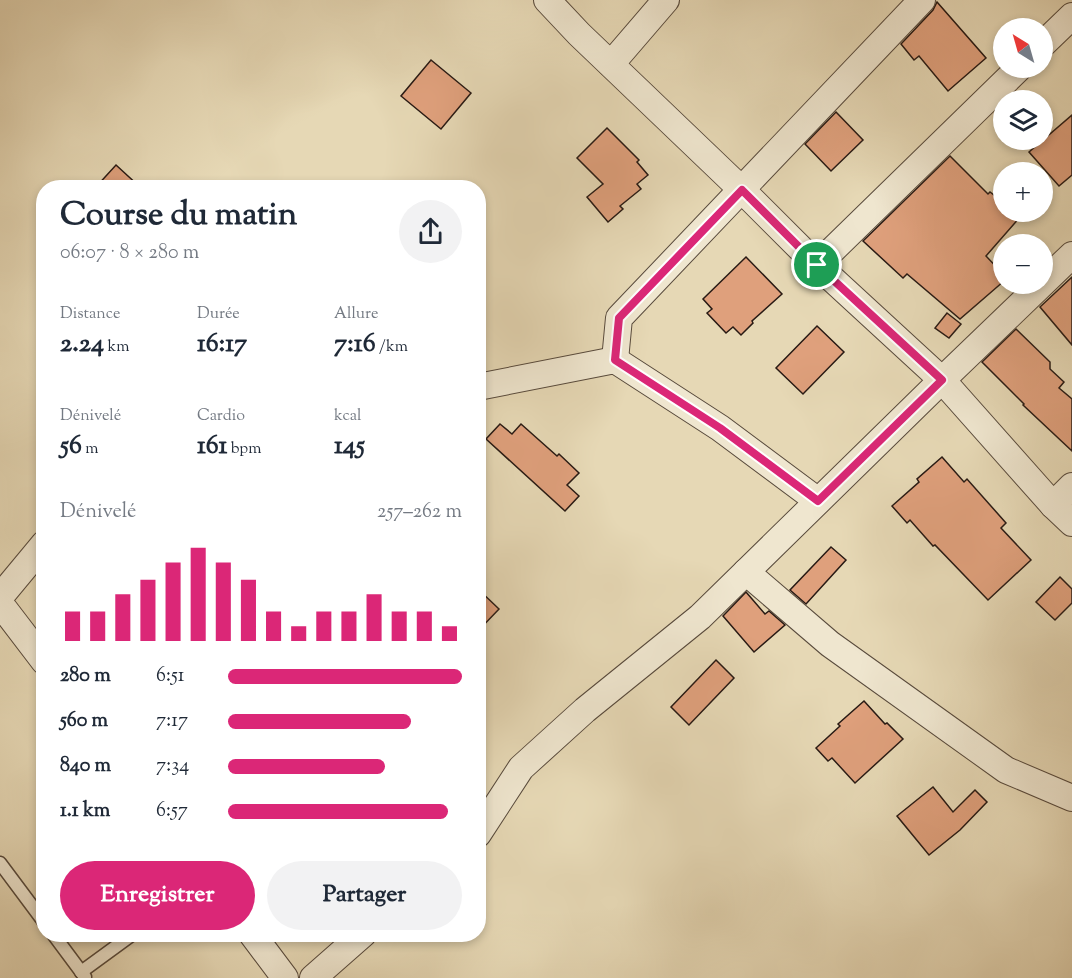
<!DOCTYPE html>
<html lang="fr">
<meta charset="utf-8">
<style>
:root{--surface:#fff;--page:#f2f2f3;--text:#1f2937;--muted:#747a83;--accent:#db2777}
body{margin:0;font-family:"Sorts Mill Goudy",serif;background:var(--page);color:var(--text);height:100vh;display:flex;flex-direction:column;font-size:22px;white-space:nowrap}
*{box-sizing:border-box;margin:0}
p{font-size:20px;color:var(--muted)}
.icon{flex:none;width:33px;height:33px;fill:none;stroke:currentColor;stroke-width:2;stroke-linecap:round;stroke-linejoin:round}
.map{position:relative;flex:1;overflow:hidden}
.details{position:absolute;left:36px;top:180px;width:450px;height:762px;display:flex;flex-direction:column;background:var(--surface);border-radius:24px;box-shadow:0 3px 9px #0003}
.details>*{flex:none}
.needle{width:39px;rotate:323deg}
.controls{position:absolute;left:993px;top:18px;display:grid;gap:12px}
.controls a{display:grid;place-items:center;width:60px;height:60px;border-radius:50%;background:var(--surface);box-shadow:0 3px 9px #0003;font-size:30px}
.pin{position:absolute;display:grid;place-items:center;width:51px;height:51px;color:#fff;margin:-26px;border:3px solid #fff;border-radius:50%;box-shadow:0 2px 6px #0007}
.round{display:grid;place-items:center;flex:none;width:63px;height:63px;border-radius:32px;background:var(--page)}
.summary{display:flex;align-items:center;justify-content:space-between;height:102px;padding:0 24px}
h1{font-size:33px;font-weight:800;line-height:45px}
.figures{display:grid;grid-template-columns:repeat(3,1fr);gap:9px;height:102px;padding:6px 24px}
.figures div{display:grid;align-content:center}
.figures b{font-size:26px;font-weight:800}
.figures small{font-size:16px;font-weight:400}
.figures p{font-size:16px}
.chart{height:168px;padding:12px 24px}
.chart p{display:flex;justify-content:space-between}
.chart svg{width:100%;height:108px;margin-top:6px;stroke:var(--accent);stroke-width:6}
.primary-button{display:flex;gap:12px;margin-top:auto;padding:12px 24px}
.primary-button a{flex:1;height:69px;border-radius:36px;background:var(--accent);color:#fff;font-size:24px;font-weight:800;line-height:69px;text-align:center}
.primary-button a+a{background:var(--page);color:var(--text)}
ul{padding:0 24px;list-style:none;font-size:20px}
li{display:grid;grid-template-columns:96px 72px 1fr;align-items:center;height:45px}
li i{height:15px;border-radius:8px;background:var(--accent)}
.map>svg:first-child{display:block}
.building{fill:#dfa07c;stroke:#281a14;stroke-width:1.5}
.lines{fill:none;stroke-linecap:round;stroke-linejoin:round}
.service-casing{stroke:#584a3c;stroke-width:15}
.minor-casing{stroke:#584a3c;stroke-width:28}
.service{stroke:#efe6cf;stroke-width:12}
.minor{stroke:#efe6cf;stroke-width:26}
.route-casing{stroke:#fff;stroke-width:12}
.route{stroke:#db2777;stroke-width:8}
</style>
<div class="map">
<svg width="1072" height="978" viewBox="0 0 1072 978">
<rect width="100%" height="100%" fill="#e6d8b5"/>
<filter id="stains"><feTurbulence type="fractalNoise" baseFrequency=".00333" numOctaves="4"/><feColorMatrix values="0 0 0 0 .2 0 0 0 0 .09 0 0 0 0 .02 0 0 0 .5 -.17"/></filter>
<radialGradient id="worn" r=".72"><stop offset=".6" stop-color="#630" stop-opacity="0"/><stop offset="1" stop-color="#630" stop-opacity=".3"/></radialGradient>
<!-- building -->
<g class="building">
<polygon points="937,2 986,58 948,91 919,56 914,60 901,44 933,10"/>
<polygon points="431,60 471,93 441,129 401,96"/>
<polygon points="836,112 863,140 831,171 805,144"/>
<polygon points="1072,115 1072,175 1059,186 1029,152"/>
<polygon points="607,128 639,160 637,162 648,175 637,184 641,189 620,206 623,209 608,222 587,197 603,184 577,158"/>
<polygon points="950,156 988,194 990,192 1004,203 1004,212 1013,212 1020,217 986,256 1004,275 1004,281 960,319 907,274 903,278 863,241"/>
<polygon points="116,165 141,188 95,188"/>
<polygon points="746,257 782,294 752,321 753,323 741,335 733,327 726,333 707,313 712,309 703,299"/>
<polygon points="1072,277 1072,345 1040,307"/>
<polygon points="947,313 961,324 949,338 935,328"/>
<polygon points="817,326 844,352 803,394 776,368"/>
<polygon points="1016,329 1050,362 1050,369 1064,382 1059,388 1072,399 1072,451 1023,405 1024,404 982,362"/>
<polygon points="500,424 512,434 521,424 557,456 559,454 579,473 567,485 579,496 565,511 486,439"/>
<polygon points="942,457 964,482 967,479 1006,523 1001,528 1031,560 988,600 935,545 933,546 910,520 907,523 892,506 919,482 917,479"/>
<polygon points="831,547 846,560 806,604 790,590"/>
<polygon points="1060,577 1072,589 1072,603 1055,620 1036,602"/>
<polygon points="478,589 499,609 478,631"/>
<polygon points="746,592 765,614 769,611 785,625 754,652 723,616"/>
<polygon points="716,660 734,678 689,725 671,707"/>
<polygon points="864,701 885,724 887,723 903,739 855,783 832,758 828,761 816,748 840,726 838,724"/>
<polygon points="933,787 953,812 975,790 987,802 960,830 929,855 897,816"/>
</g>
<g class="lines">
<defs>
<g id="service">
<polyline points="0,863 44,922"/>
<polyline points="53,934 85,977"/>
<polyline points="81,972 133,934"/>
</g>
<g id="minor">
<polyline points="547,0 579,34 742,190 817,265 942,380 1053,505 1072,523"/>
<polyline points="1042,45 1072,16"/>
<polyline points="611,64 666,0"/>
<polyline points="817,265 1019,68"/>
<polyline points="615,360 619,318 922,0"/>
<polyline points="478,387 615,360 720,428 818,501"/>
<polyline points="1053,505 1072,486"/>
<polyline points="746,572 830,644 1006,770 1072,798"/>
<polyline points="0,597 44,544"/>
<polyline points="0,606 5,610 44,661"/>
<polyline points="478,834 521,768 585,710 700,617 942,380 1072,255"/>
<polyline points="252,934 285,978"/>
<polyline points="313,978 363,934"/>
</g>
</defs>
<!-- service casing -->
<use href="#service" class="service-casing"/>
<!-- minor casing -->
<use href="#minor" class="minor-casing"/>
<!-- service -->
<use href="#service" class="service"/>
<!-- minor -->
<use href="#minor" class="minor"/>
</g>
<g class="lines">
<defs>
<polygon id="route" points="742,190 817,265 942,380 818,501 720,428 615,360 619,318"/>
</defs>
<!-- route casing -->
<use href="#route" class="route-casing"/>
<!-- route -->
<use href="#route" class="route"/>
</g>
<rect width="100%" height="100%" filter="url(#stains)"/>
<rect width="100%" height="100%" fill="url(#worn)"/>
</svg>
<div class="controls">
<a><svg class="needle" viewBox="-14 -14 28 28"><path d="M0-13l5 13h-10z" fill="#e53935"/><path d="M0 13l5-13h-10z" fill="#747a83"/></svg></a>
<a><svg class="icon" aria-label="layers" viewBox="0 0 24 24"><path d="M12 4l9 5-9 5-9-5zM3 14l9 5 9-5"/></svg></a>
<a>+</a>
<a>−</a>
</div>
<div class="pin" style="left:817px;top:265px;background:#1e9e55"><svg class="icon" aria-label="arrive" viewBox="0 0 24 24"><path d="M6 21V4h12l-3 4 3 4H6"/></svg></div>
<section class="details">
<div class="summary"><div><h1>Course du matin</h1><p>06:07 · 8 × 280 m</p></div><a class="round"><svg class="icon" aria-label="share" viewBox="0 0 24 24"><path d="M12 15V3M7 8l5-5 5 5M5 13v7h14v-7"/></svg></a></div>
<div class="figures">
<div><p>Distance</p><b>2.24<small> km</small></b></div>
<div><p>Durée</p><b>16:17</b></div>
<div><p>Allure</p><b>7:16<small> /km</small></b></div>
</div>
<div class="figures">
<div><p>Dénivelé</p><b>56<small> m</small></b></div>
<div><p>Cardio</p><b>161<small> bpm</small></b></div>
<div><p>kcal</p><b>145</b></div>
</div>
<div class="chart"><p><span>Dénivelé</span>257–262 m</p>
<svg viewBox="0 0 160 44" preserveAspectRatio="none"><path d="M5 44V32M15 44V32M25 44V25M35 44V19M45 44V12M55 44V6M65 44V12M75 44V19M85 44V32M95 44V38M105 44V32M115 44V32M125 44V25M135 44V32M145 44V32M155 44V38"/></svg>
</div>
<ul>
<li><b>280 m</b>6:51<i style="width:100%"></i></li>
<li><b>560 m</b>7:17<i style="width:78%"></i></li>
<li><b>840 m</b>7:34<i style="width:67%"></i></li>
<li><b>1.1 km</b>6:57<i style="width:94%"></i></li>
</ul>
<div class="primary-button"><a>Enregistrer</a><a>Partager</a></div>
</section>
</div>
